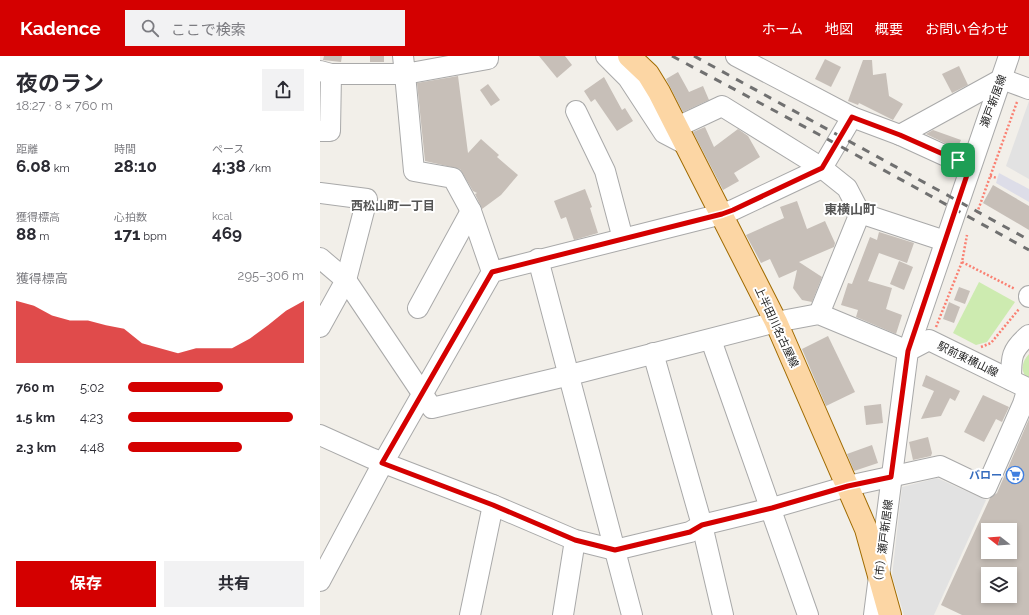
<!DOCTYPE html>
<html lang="ja">
<meta charset="utf-8">
<style>
:root{--surface:#fff;--page:#f2f2f3;--text:#2b2b33;--muted:#7c7c81;--accent:#d40000}
body{margin:0;font-family:Raleway,"Noto Sans JP",sans-serif;background:var(--page);color:var(--text);height:100vh;display:flex;flex-direction:column;font-size:15px;white-space:nowrap}
*{box-sizing:border-box;margin:0}
p{font-size:13px;color:var(--muted)}
.icon{flex:none;width:22px;height:22px;fill:none;stroke:currentColor;stroke-width:2;stroke-linecap:round;stroke-linejoin:round}
.map{position:relative;flex:1;overflow:hidden}
.details{display:flex;flex-direction:column;background:var(--surface);width:320px}
.details>*{flex:none}
.needle{width:26px;rotate:287deg}
.tools{position:absolute;left:661px;top:467px;display:grid;gap:8px}
.tools a{display:grid;place-items:center;width:36px;height:36px;border-radius:0px;background:var(--surface);box-shadow:0 2px 6px #0003;font-size:20px}
.pin{position:absolute;display:grid;place-items:center;width:34px;height:34px;color:#fff;margin:-17px;border-radius:8px;box-shadow:0 2px 6px #0006}
.round{display:grid;place-items:center;flex:none;width:42px;height:42px;border-radius:0px;background:var(--page)}
.headline{display:flex;align-items:center;justify-content:space-between;height:68px;padding:0 16px}
h1{font-size:22px;font-weight:700;line-height:30px}
.stats{display:grid;grid-template-columns:repeat(3,1fr);gap:6px;height:68px;padding:4px 16px}
.stats div{display:grid;align-content:center}
.stats b{font-size:17px;font-weight:700}
.stats small{font-size:11px;font-weight:400}
.stats p{font-size:11px}
.chart{height:112px;padding:8px 16px}
.chart p{display:flex;justify-content:space-between}
.chart svg{width:100%;height:72px;margin-top:4px;fill:var(--accent);opacity:.7}
.cta{display:flex;gap:8px;margin-top:auto;padding:8px 16px}
.cta a{flex:1;height:46px;border-radius:0px;background:var(--accent);color:#fff;font-size:16px;font-weight:700;line-height:46px;text-align:center}
.cta a+a{background:var(--page);color:var(--text)}
ul{padding:0 16px;list-style:none;font-size:13px}
li{display:grid;grid-template-columns:64px 48px 1fr;align-items:center;height:30px}
li i{height:10px;border-radius:5px;background:var(--accent)}
header{display:flex;align-items:center;gap:24px;box-sizing:border-box;height:56px;padding:0 20px;background:var(--accent);color:#fff}
header strong{font-size:19px}
nav{display:flex;gap:22px;margin-inline-start:auto;font-size:14px}
.search{width:280px;height:36px;background:var(--page);display:flex;align-items:center;gap:10px;box-sizing:border-box;padding:0 14px;border-radius:0px;color:var(--muted);font-size:15px}
main{display:flex;flex:1;min-height:0}
.map>svg:first-child{display:block}
.grass{fill:#cdebb0}
.parking{fill:#e2e2e2}
.plaza{fill:#dddde8}
.building{fill:#c7bfb8;fill-rule:evenodd}
.lines{fill:none;stroke-linecap:round;stroke-linejoin:round}
.minor-casing{stroke:#a9a9a9;stroke-width:22}
.major-casing{stroke:#a06b00;stroke-width:24}
.path{stroke:#fa8072;stroke-width:2.5;stroke-dasharray:2 2;stroke-linecap:butt}
.minor{stroke:#fff;stroke-width:20}
.major{stroke:#fcd6a4;stroke-width:22}
.rail{stroke:#707070;stroke-width:3;stroke-dasharray:8 8;stroke-linecap:butt}
.route-casing{stroke:#fff;stroke-width:8}
.route{stroke:#d40000;stroke-width:5}
.labels{text-anchor:middle;stroke-width:4;stroke-linejoin:round;paint-order:stroke}
.street-label{font-size:11px;fill:#222;stroke:#fff}
.shop-label{font-size:11px;font-weight:bold;fill:#366cbe;stroke:#fff;text-anchor:end}
.neighbourhood-label{font-size:12px;font-weight:bold;fill:#555;stroke:#fff}
.quarter-label{font-size:13px;font-weight:bold;fill:#555;stroke:#fff}
</style>
<header>
<strong>Kadence</strong>
<div class="search"><svg class="icon" aria-label="search" viewBox="0 0 24 24"><circle cx="10" cy="10" r="6"/><path d="M15 15l6 6"/></svg>ここで検索</div>
<nav><a>ホーム</a><a>地図</a><a>概要</a><a>お問い合わせ</a></nav>
</header>
<main>
<section class="details">
<div class="headline"><div><h1>夜のラン</h1><p>18:27 · 8 × 760 m</p></div><a class="round"><svg class="icon" aria-label="share" viewBox="0 0 24 24"><path d="M12 15V3M7 8l5-5 5 5M5 13v7h14v-7"/></svg></a></div>
<div class="stats">
<div><p>距離</p><b>6.08<small> km</small></b></div>
<div><p>時間</p><b>28:10</b></div>
<div><p>ペース</p><b>4:38<small> /km</small></b></div>
</div>
<div class="stats">
<div><p>獲得標高</p><b>88<small> m</small></b></div>
<div><p>心拍数</p><b>171<small> bpm</small></b></div>
<div><p>kcal</p><b>469</b></div>
</div>
<div class="chart"><p><span>獲得標高</span>295–306 m</p>
<svg viewBox="0 0 160 44" preserveAspectRatio="none"><path d="M0 44V6L10 9L20 15L30 18L40 18L50 21L60 23L70 32L80 35L90 38L100 35L110 35L120 35L130 29L140 21L150 12L160 6V44z"/></svg>
</div>
<ul>
<li><b>760 m</b>5:02<i style="width:54%"></i></li>
<li><b>1.5 km</b>4:23<i style="width:94%"></i></li>
<li><b>2.3 km</b>4:48<i style="width:65%"></i></li>
</ul>
<div class="cta"><a>保存</a><a>共有</a></div>
</section>
<div class="map">
<svg width="709" height="559" viewBox="0 0 709 559">
<rect width="100%" height="100%" fill="#f2efe9"/>
<!-- grass -->
<g class="grass">
<polygon points="659,226 695,246 667,286 656,289 633,277"/>
<path d="M 709,298 L 709,324 C 700,317 701,306 709,298 Z"/>
</g>
<!-- parking -->
<g class="parking">
<polygon points="709,45 709,123 686,110"/>
<polygon points="617,422 666,444 614,559 584,559 572,520 582,431"/>
</g>
<!-- plaza -->
<polygon class="plaza" points="679,117 709,133 709,146 676,127"/>
<!-- building -->
<g class="building">
<polygon points="4,0 22,0 21,6 3,4"/>
<rect x="50" y="0" width="14" height="6"/>
<polygon points="219,0 245,0 252,9 237,22"/>
<polygon points="505,3 521,11 511,31 495,23"/>
<polygon points="543,4 552,4 553,19 566,17 569,40 583,48 573,64 539,47 538,49 528,45"/>
<polygon points="639,10 648,29 632,37 622,18"/>
<polygon points="358,16 369,36 383,30 389,44 363,56 346,23"/>
<polygon points="138,20 148,97 161,83 179,99 177,101 198,119 181,139 162,153 155,138 157,137 153,135 140,113 105,105 97,27"/>
<polygon points="284,21 302,54 305,52 313,65 297,75 275,43 271,46 264,35"/>
<polygon points="168,28 180,44 171,50 160,34"/>
<polygon points="385,71 394,91 418,73 428,80 440,101 414,117 419,125 403,134 373,76"/>
<polygon points="613,74 641,84 637,93 606,78"/>
<polygon points="673,129 709,150 709,174 663,147"/>
<polygon points="265,133 272,151 270,152 278,177 254,184 246,161 241,163 234,145"/>
<polygon points="477,145 487,173 505,165 515,187 514,191 479,206 502,221 492,246 482,244 473,232 477,214 459,222 450,203 441,207 426,179 464,162 460,151"/>
<polygon points="559,176 594,187 587,207 559,197 548,225 572,232 566,253 582,259 576,278 536,261 538,254 521,249 528,227 532,228 550,181 557,184"/>
<polygon points="579,205 593,211 584,234 570,228"/>
<polygon points="639,231 650,235 645,248 634,244"/>
<polygon points="629,246 640,251 634,267 623,263"/>
<polygon points="508,280 535,336 506,350 482,293"/>
<polygon points="606,319 640,335 635,345 630,342 621,360 601,363 614,335 602,330"/>
<polygon points="663,339 689,351 682,366 676,363 664,386 644,376"/>
<polygon points="561,348 563,367 546,369 544,350"/>
<path d="M 709,363 L 709,559 L 642,559 L 621,549 L 670,442 L 677,437 ZM 668,474 L 690,474 L 690,496 L 668,496 ZM 668,518 L 690,518 L 690,540 L 668,540 Z"/>
<polygon points="608,381 612,397 611,400 593,404 589,386"/>
<polygon points="552,389 558,407 534,415 527,398"/>
</g>
<g class="lines">
<defs>
<g id="minor">
<polyline points="83,0 85,18 168,3 168,0"/>
<polyline points="286,0 308,22 344,77 365,88"/>
<polyline points="416,0 532,61 580,79 650,111"/>
<polyline points="0,15 11,18 85,18 94,115 133,122 151,155 172,216"/>
<polyline points="682,23 709,33"/>
<polyline points="256,55 285,115 303,183"/>
<polyline points="357,71 402,50 502,112 527,132 540,157 499,258"/>
<polyline points="0,75 10,75 11,18"/>
<polyline points="580,79 682,23"/>
<polyline points="0,137 47,143 26,224 0,271"/>
<polyline points="540,157 625,185"/>
<polyline points="0,202 26,224 112,352 250,319 456,266 499,258 588,295"/>
<polyline points="218,203 312,559"/>
<polyline points="709,240 709,241"/>
<polyline points="98,252 151,155"/>
<polyline points="391,284 488,559"/>
<polyline points="588,295 609,284 709,333"/>
<polyline points="333,297 382,469 403,559"/>
<path d="M 691,324 C 691,301 691,294 709,279"/>
<polyline points="0,379 51,402 173,449 255,484 295,494 370,476 382,469 452,452 528,430 620,410 666,432 703,348 708,332"/>
<polyline points="0,525 63,407 172,216 402,158 413,154 502,112 532,61"/>
<polyline points="150,559 173,449"/>
<polyline points="243,559 255,484"/>
<polyline points="554,559 588,295 689,0"/>
</g>
<polyline id="major" points="309,0 328,18 339,36 456,266 546,473 570,559"/>
</defs>
<!-- minor casing -->
<use href="#minor" class="minor-casing"/>
<!-- major casing -->
<use href="#major" class="major-casing"/>
<!-- path -->
<g class="path">
<polyline points="670,120 677,122"/>
<polyline points="657,157 697,46"/>
<polyline points="642,206 695,233"/>
<polyline points="616,271 642,206 647,179"/>
<polyline points="661,291 671,287 699,253"/>
</g>
<!-- minor -->
<use href="#minor" class="minor"/>
<!-- major -->
<use href="#major" class="major"/>
<!-- rail -->
<g class="rail">
<polyline points="352,0 498,78 709,194"/>
<polyline points="374,0 709,184"/>
</g>
</g>
<g class="lines">
<defs>
<polygon id="route" points="532,61 580,79 650,110 588,295 571,421 528,430 452,452 382,469 370,476 295,494 255,484 173,449 62,407 172,216 402,158 413,154 502,112"/>
</defs>
<!-- route casing -->
<use href="#route" class="route-casing"/>
<!-- route -->
<use href="#route" class="route"/>
</g>
<!-- icons -->
<defs>
<symbol id="supermarket-ring" viewBox="-11 -11 22 22"><circle r="9.5" fill="#fff" stroke="#3f7fe0" stroke-width="1.5"/><path d="M-6-5.5h2.5l.6 2H6L4.5 2H-2.5L-4.4-4H-6ZM-1.5 3.2a1.3 1.3 0 1 0 .1 0ZM3 3.2a1.3 1.3 0 1 0 .1 0Z" fill="#3f7fe0"/></symbol>
</defs>
<g fill-rule="evenodd">
<use href="#supermarket-ring" x="685" y="409" width="20" height="20"/>
</g>
<g class="labels">
<!-- street labels -->
<g class="street-label">
<text transform="translate(673 45) rotate(-70)" y="4">瀬戸新居線</text>
<text transform="translate(457 271) rotate(65)" y="4">上半田川名古屋線</text>
<text transform="translate(648 303) rotate(26)" y="4">駅前東横山線</text>
<text transform="translate(563 487) rotate(-83)" y="4">（市）瀬戸新居線</text>
</g>
<!-- shop labels -->
<g class="shop-label">
<text x="682" y="423">バロー</text>
</g>
<!-- neighbourhood labels -->
<g class="neighbourhood-label">
<text x="73" y="154">西松山町一丁目</text>
</g>
<!-- quarter labels -->
<g class="quarter-label">
<text x="530" y="158">東横山町</text>
</g>
</g>
</svg>
<div class="tools">
<a><svg class="needle" viewBox="-14 -14 28 28"><path d="M0-13l5 13h-10z" fill="#e53935"/><path d="M0 13l5-13h-10z" fill="#7c7c81"/></svg></a>
<a><svg class="icon" aria-label="layers" viewBox="0 0 24 24"><path d="M12 4l9 5-9 5-9-5zM3 14l9 5 9-5"/></svg></a>
</div>
<div class="pin" style="left:638px;top:104px;background:#1e9e55"><svg class="icon" aria-label="arrive" viewBox="0 0 24 24"><path d="M6 21V4h12l-3 4 3 4H6"/></svg></div>
</div>
</main>
